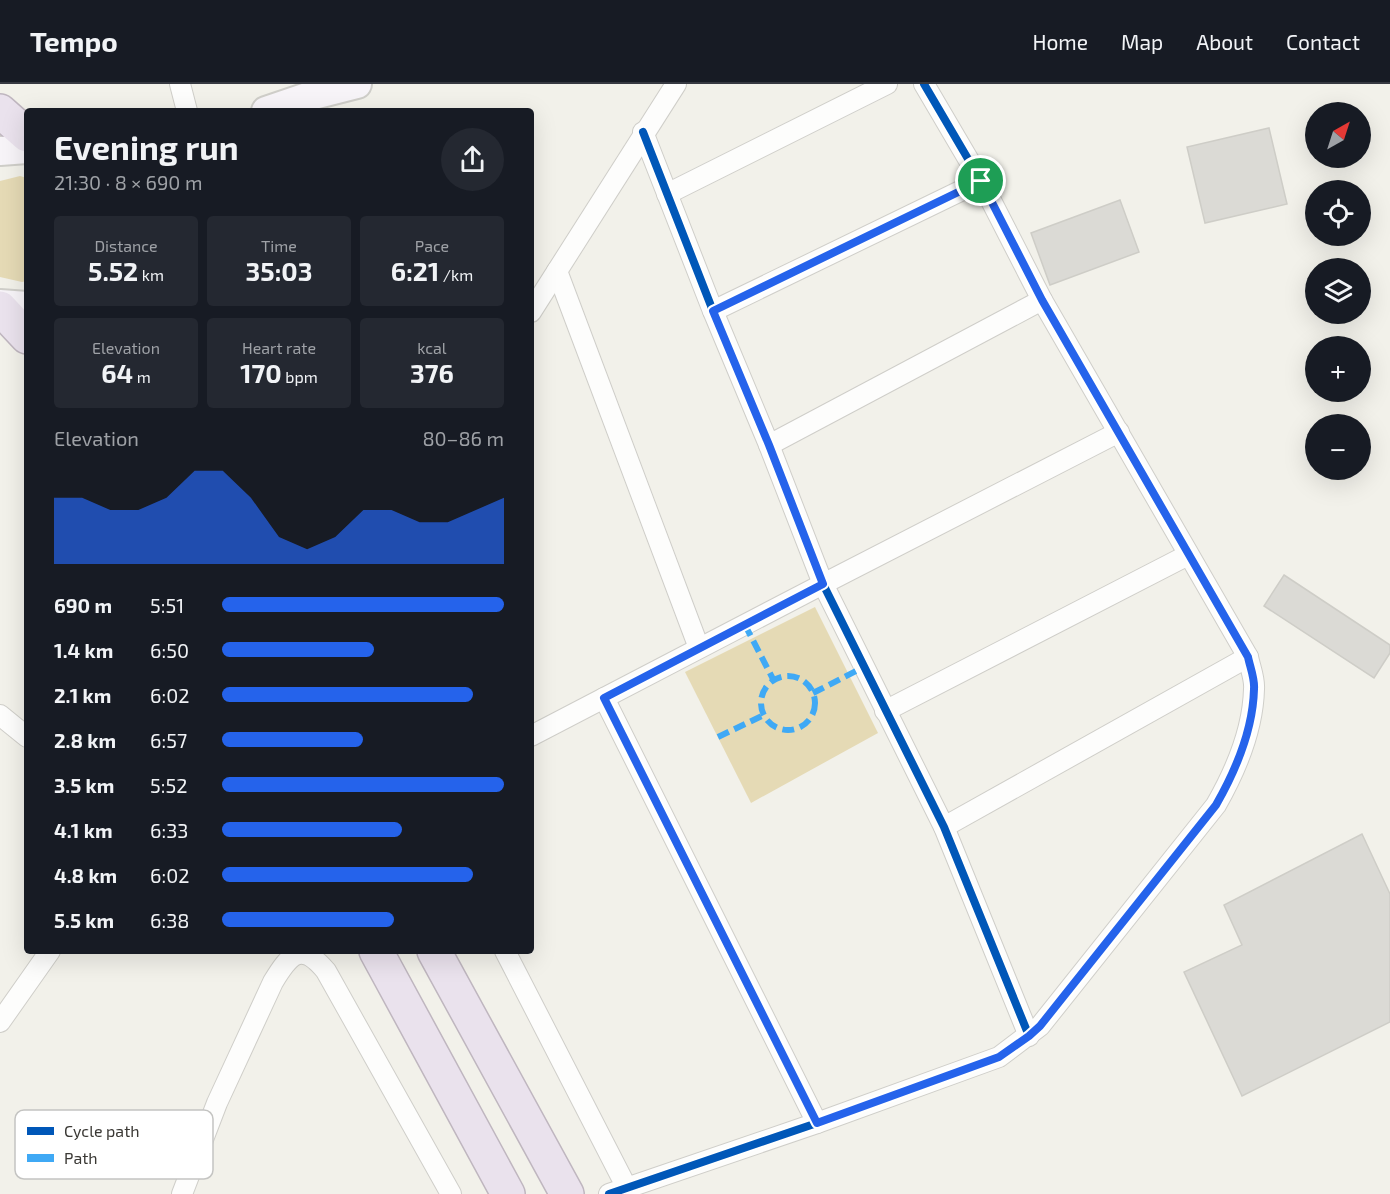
<!DOCTYPE html>
<meta charset="utf-8">
<style>
:root{--surface:#171b24;--page:#242831;--text:#f1f3f6;--muted:#9ea1a6;--line:#363941;--accent:#2563eb}
body{margin:0;font-family:"Exo 2",sans-serif;background:var(--page);color:var(--text);height:100vh;display:flex;flex-direction:column;font-size:22px;white-space:nowrap}
*{box-sizing:border-box;margin:0}
p{font-size:20px;color:var(--muted)}
.icon{flex:none;width:33px;height:33px;fill:none;stroke:currentColor;stroke-width:2;stroke-linecap:round;stroke-linejoin:round}
.map{position:relative;flex:1;overflow:hidden}
.drawer{position:absolute;left:24px;top:24px;width:510px;height:846px;display:flex;flex-direction:column;background:var(--surface);border-radius:6px;box-shadow:0 6px 24px #0002}
.drawer>*{flex:none}
.needle{width:39px;rotate:39deg}
.buttons{position:absolute;left:1305px;top:18px;display:grid;gap:12px}
.buttons a{display:grid;place-items:center;width:66px;height:66px;border-radius:50%;background:var(--surface);box-shadow:0 6px 24px #0002;font-size:30px}
.pin{position:absolute;display:grid;place-items:center;width:51px;height:51px;color:#fff;margin:-26px;border:3px solid #fff;border-radius:50%;box-shadow:0 2px 6px #0007}
.round{display:grid;place-items:center;flex:none;width:63px;height:63px;border-radius:32px;background:var(--page)}
.overview{display:flex;align-items:center;justify-content:space-between;height:102px;padding:0 30px}
h1{font-size:33px;font-weight:700;line-height:45px}
.stats{display:grid;grid-template-columns:repeat(3,1fr);gap:9px;height:102px;padding:6px 30px}
.stats div{display:grid;align-content:center;border-radius:6px;background:var(--page);text-align:center}
.stats b{font-size:26px;font-weight:700}
.stats small{font-size:16px;font-weight:400}
.stats p{font-size:16px}
.chart{height:168px;padding:12px 30px}
.chart p{display:flex;justify-content:space-between}
.chart svg{width:100%;height:108px;margin-top:6px;fill:var(--accent);opacity:.7}
ul{padding:0 30px;list-style:none;font-size:20px}
li{display:grid;grid-template-columns:96px 72px 1fr;align-items:center;height:45px}
li i{height:15px;border-radius:8px;background:var(--accent)}
header{display:flex;align-items:center;gap:36px;box-sizing:border-box;height:84px;padding:0 30px;background:var(--surface);border-bottom:2px solid var(--line)}
header strong{font-size:28px}
nav{display:flex;gap:33px;margin-inline-start:auto;font-size:21px}
.map>svg:first-child{display:block}
.green{fill:#e5dab5}
.building{fill:#dbdad5;stroke:#cecdc7;stroke-width:1.5}
.lines{fill:none;stroke-linecap:round;stroke-linejoin:round}
.street-casing{stroke:#cfcec9;stroke-width:22}
.secondary-casing{stroke:#cfcec9;stroke-width:32}
.highway-casing{stroke:#bfb6bf;stroke-width:36}
.street{stroke:#fdfdfc;stroke-width:20}
.secondary{stroke:#f7f4f8;stroke-width:28}
.highway{stroke:#eae2ed;stroke-width:33}
.quiet{stroke:#3fa9f5;stroke-width:6;stroke-dasharray:12 6;stroke-linecap:butt}
.cycleway-casing{stroke:#fff;stroke-width:11}
.cycleway{stroke:#0057b8;stroke-width:8}
.route-casing{stroke:#fff;stroke-width:12}
.route{stroke:#2563eb;stroke-width:8}
.key{fill:#fff;stroke:#c4c4c2;stroke-width:1.5}
.key-label{font-size:16px;fill:#3b3935}
</style>
<header>
<strong>Tempo</strong>
<nav><a>Home</a><a>Map</a><a>About</a><a>Contact</a></nav>
</header>
<div class="map">
<svg width="1390" height="1110" viewBox="0 0 1390 1110">
<rect width="100%" height="100%" fill="#f2f1ea"/>
<!-- green -->
<g class="green">
<polygon points="20,92 27,94 27,197 22,198 0,193 0,97"/>
<polygon points="815,523 878,649 751,719 685,588"/>
</g>
<!-- building -->
<g class="building">
<polygon points="1269,44 1287,120 1205,139 1187,63"/>
<polygon points="1120,116 1139,168 1050,201 1031,149"/>
<polygon points="1284,491 1390,561 1390,569 1374,594 1264,522"/>
<polygon points="1362,750 1390,810 1390,938 1242,1012 1184,888 1242,861 1224,821"/>
</g>
<g class="lines">
<defs>
<g id="street">
<polyline points="180,0 187,27"/>
<polyline points="643,48 713,227 769,361 823,500 944,743 1029,952"/>
<polyline points="667,110 887,0"/>
<polyline points="557,187 699,564"/>
<polyline points="713,227 981,97"/>
<polyline points="531,228 676,0"/>
<polyline points="769,361 1042,216"/>
<polyline points="604,614 817,1039"/>
<polyline points="885,627 1188,471"/>
<polyline points="0,631 27,653"/>
<polyline points="531,652 823,500 1119,348"/>
<polyline points="944,743 1248,573"/>
<polyline points="505,867 630,1110"/>
<polyline points="0,938 50,867"/>
<path d="M 182,1110 L 217,1019 L 273,898 C 290,870 301,857 326,887 L 451,1110"/>
<path d="M 609,1110 L 817,1039 L 999,973 L 1040,942 L 1216,721 C 1236,686 1253,646 1254,605 C 1255,595 1250,583 1248,573 L 1042,216 L 981,97 L 924,0"/>
</g>
<g id="secondary">
<polyline points="266,27 310,12 357,0"/>
<polyline points="0,67 27,65"/>
<polyline points="0,220 27,222"/>
</g>
<g id="highway">
<polyline points="0,27 27,51"/>
<polyline points="0,224 27,253"/>
<polyline points="376,867 508,1110"/>
<polyline points="434,867 567,1110"/>
</g>
</defs>
<!-- street casing -->
<use href="#street" class="street-casing"/>
<!-- secondary casing -->
<use href="#secondary" class="secondary-casing"/>
<!-- highway casing -->
<use href="#highway" class="highway-casing"/>
<!-- street -->
<use href="#street" class="street"/>
<!-- secondary -->
<use href="#secondary" class="secondary"/>
<!-- highway -->
<use href="#highway" class="highway"/>
<!-- quiet -->
<g class="quiet">
<polyline points="745,541 774,597"/>
<circle cx="788" cy="619" r="27"/>
<polyline points="813,609 864,583"/>
<polyline points="718,653 764,631"/>
</g>
<defs>
<g id="cycleway">
<polyline points="643,48 713,227 769,361 823,500 944,743 1029,952"/>
<path d="M 609,1110 L 817,1039 L 999,973 L 1040,942 L 1216,721 C 1236,686 1253,646 1254,605 C 1255,595 1250,583 1248,573 L 1042,216 L 981,97 L 924,0"/>
</g>
</defs>
<!-- cycleway casing -->
<use href="#cycleway" class="cycleway-casing"/>
<!-- cycleway -->
<use href="#cycleway" class="cycleway"/>
</g>
<g class="lines">
<defs>
<path id="route" d="M 981,97 L 1042,216 L 1248,573 C 1250,583 1255,595 1254,605 C 1253,646 1236,686 1216,721 L 1040,942 L 1029,952 L 999,973 L 817,1039 L 604,614 L 823,500 L 769,361 L 713,227 Z"/>
</defs>
<!-- route casing -->
<use href="#route" class="route-casing"/>
<!-- route -->
<use href="#route" class="route"/>
</g>
<!-- legend -->
<rect x="15" y="1026" width="198" height="69" rx="9" class="key"/>
<rect x="27" y="1043" width="27" height="8" fill="#0057b8"/>
<rect x="27" y="1070" width="27" height="8" fill="#3fa9f5"/>
<g class="key-label">
<text x="64" y="1053">Cycle path</text>
<text x="64" y="1080">Path</text>
</g>
</svg>
<div class="buttons">
<a><svg class="needle" viewBox="-14 -14 28 28"><path d="M0-13l5 13h-10z" fill="#e53935"/><path d="M0 13l5-13h-10z" fill="#9ea1a6"/></svg></a>
<a><svg class="icon" aria-label="locate" viewBox="0 0 24 24"><circle cx="12" cy="12" r="6"/><path d="M12 2v4M12 18v4M2 12h4M18 12h4"/></svg></a>
<a><svg class="icon" aria-label="layers" viewBox="0 0 24 24"><path d="M12 4l9 5-9 5-9-5zM3 14l9 5 9-5"/></svg></a>
<a>+</a>
<a>−</a>
</div>
<div class="pin" style="left:981px;top:97px;background:#1e9e55"><svg class="icon" aria-label="arrive" viewBox="0 0 24 24"><path d="M6 21V4h12l-3 4 3 4H6"/></svg></div>
<section class="drawer">
<div class="overview"><div><h1>Evening run</h1><p>21:30 · 8 × 690 m</p></div><a class="round"><svg class="icon" aria-label="share" viewBox="0 0 24 24"><path d="M12 15V3M7 8l5-5 5 5M5 13v7h14v-7"/></svg></a></div>
<div class="stats">
<div><p>Distance</p><b>5.52<small> km</small></b></div>
<div><p>Time</p><b>35:03</b></div>
<div><p>Pace</p><b>6:21<small> /km</small></b></div>
</div>
<div class="stats">
<div><p>Elevation</p><b>64<small> m</small></b></div>
<div><p>Heart rate</p><b>170<small> bpm</small></b></div>
<div><p>kcal</p><b>376</b></div>
</div>
<div class="chart"><p><span>Elevation</span>80–86 m</p>
<svg viewBox="0 0 160 44" preserveAspectRatio="none"><path d="M0 44V17L10 17L20 22L30 22L40 17L50 6L60 6L70 17L80 33L90 38L100 33L110 22L120 22L130 27L140 27L150 22L160 17V44z"/></svg>
</div>
<ul>
<li><b>690 m</b>5:51<i style="width:100%"></i></li>
<li><b>1.4 km</b>6:50<i style="width:54%"></i></li>
<li><b>2.1 km</b>6:02<i style="width:89%"></i></li>
<li><b>2.8 km</b>6:57<i style="width:50%"></i></li>
<li><b>3.5 km</b>5:52<i style="width:100%"></i></li>
<li><b>4.1 km</b>6:33<i style="width:64%"></i></li>
<li><b>4.8 km</b>6:02<i style="width:89%"></i></li>
<li><b>5.5 km</b>6:38<i style="width:61%"></i></li>
</ul>
</section>
</div>
